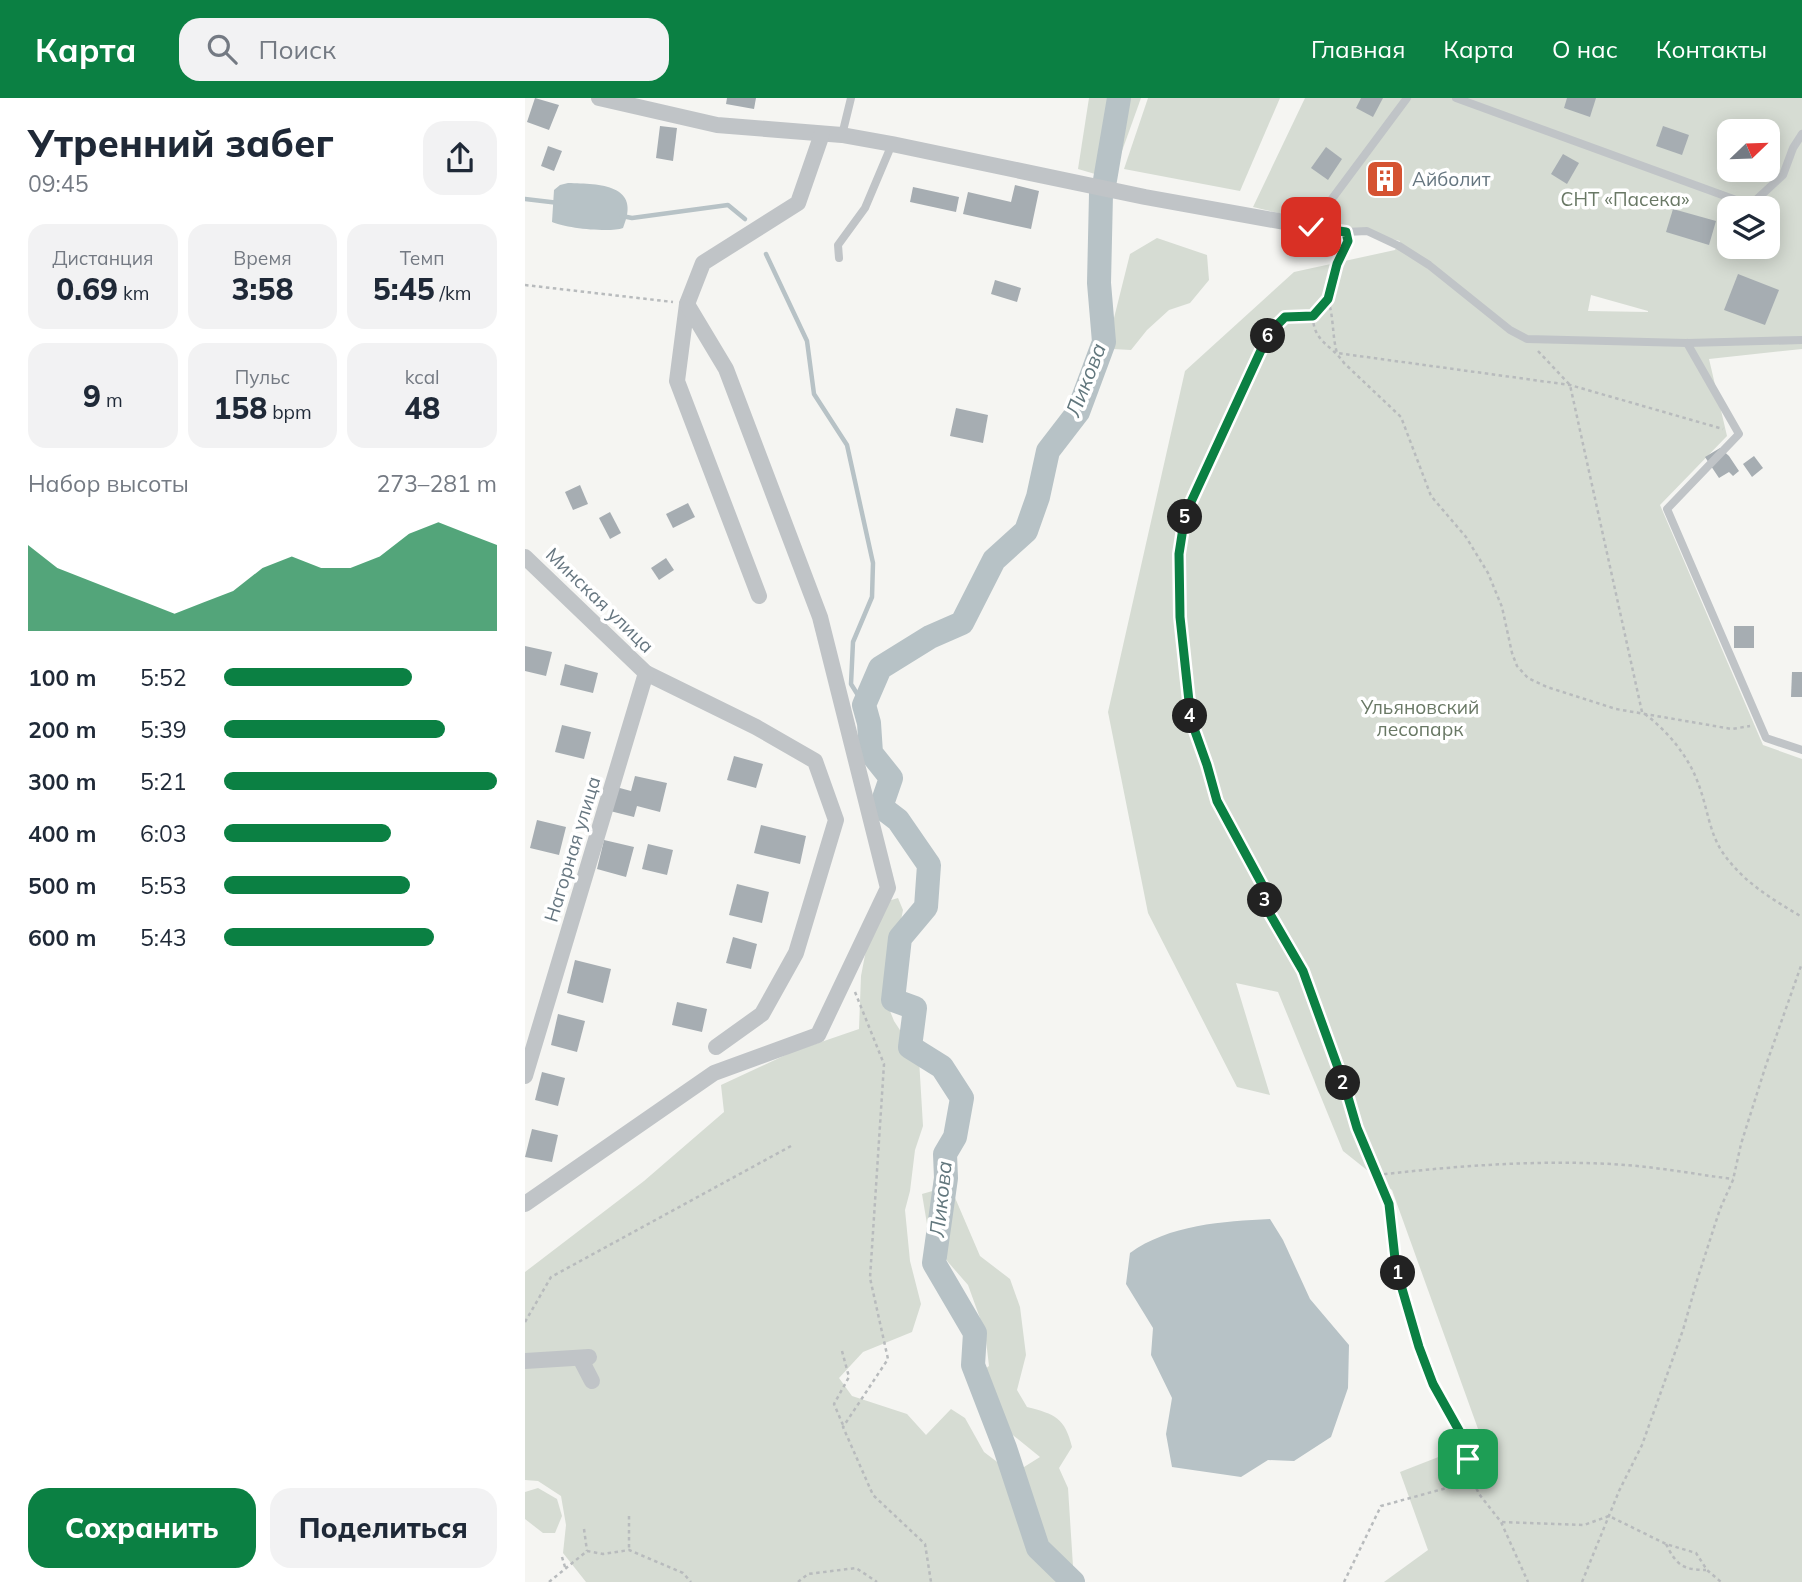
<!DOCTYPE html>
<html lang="ru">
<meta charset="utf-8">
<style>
:root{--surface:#fff;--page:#f2f2f3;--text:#1f2937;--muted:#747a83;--accent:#0b8043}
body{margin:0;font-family:Mulish,sans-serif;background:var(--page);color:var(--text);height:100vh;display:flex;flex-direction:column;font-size:26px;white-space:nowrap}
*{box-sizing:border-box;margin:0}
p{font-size:23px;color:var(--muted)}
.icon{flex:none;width:38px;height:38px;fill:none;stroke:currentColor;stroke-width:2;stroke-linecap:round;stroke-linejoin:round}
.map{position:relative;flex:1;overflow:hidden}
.details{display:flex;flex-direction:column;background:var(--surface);width:525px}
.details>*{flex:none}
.needle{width:46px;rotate:67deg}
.fabs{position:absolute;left:1192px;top:21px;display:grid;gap:14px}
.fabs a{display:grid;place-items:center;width:63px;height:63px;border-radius:14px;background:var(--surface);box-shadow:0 4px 18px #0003;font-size:35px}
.pin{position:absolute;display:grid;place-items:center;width:60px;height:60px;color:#fff;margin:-30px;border-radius:14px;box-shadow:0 4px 10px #0006}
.km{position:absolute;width:35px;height:35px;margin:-18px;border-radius:50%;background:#222;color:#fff;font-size:19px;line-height:35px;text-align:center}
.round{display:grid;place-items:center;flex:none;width:74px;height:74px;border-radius:21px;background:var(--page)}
.overview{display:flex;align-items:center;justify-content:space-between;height:119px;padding:0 28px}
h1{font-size:38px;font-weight:800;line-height:52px}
.figures{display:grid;grid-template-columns:repeat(3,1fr);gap:10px;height:119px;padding:7px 28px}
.figures div{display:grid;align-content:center;border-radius:18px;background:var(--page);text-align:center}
.figures b{font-size:30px;font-weight:800}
.figures small{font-size:19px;font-weight:400}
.figures p{font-size:19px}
.chart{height:196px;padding:14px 28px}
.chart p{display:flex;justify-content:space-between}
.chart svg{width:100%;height:126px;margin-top:7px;fill:var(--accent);opacity:.7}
.cta{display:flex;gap:14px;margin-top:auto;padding:14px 28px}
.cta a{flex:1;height:80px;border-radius:21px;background:var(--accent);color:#fff;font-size:28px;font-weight:800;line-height:80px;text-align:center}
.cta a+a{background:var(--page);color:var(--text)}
ul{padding:0 28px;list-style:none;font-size:23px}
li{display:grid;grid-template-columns:112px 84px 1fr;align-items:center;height:52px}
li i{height:18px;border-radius:9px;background:var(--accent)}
header{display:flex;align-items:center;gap:42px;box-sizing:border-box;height:98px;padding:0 35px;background:var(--accent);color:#fff}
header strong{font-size:33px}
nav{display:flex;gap:38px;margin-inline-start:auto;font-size:24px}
.search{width:490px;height:63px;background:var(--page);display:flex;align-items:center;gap:18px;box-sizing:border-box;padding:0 24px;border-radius:21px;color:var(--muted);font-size:26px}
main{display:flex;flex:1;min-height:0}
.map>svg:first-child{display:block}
.green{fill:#d6dcd3;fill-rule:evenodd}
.water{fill:#b7c2c6}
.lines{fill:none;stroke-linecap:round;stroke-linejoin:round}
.stream{stroke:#b7c2c6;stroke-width:4.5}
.river{stroke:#b7c2c6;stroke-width:24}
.building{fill:#a6adb2}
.path{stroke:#b8bbbd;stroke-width:2.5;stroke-dasharray:3.5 3.5;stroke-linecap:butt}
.service{stroke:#c0c4c7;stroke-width:8}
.minor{stroke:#c0c4c7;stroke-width:16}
.route-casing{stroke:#fff;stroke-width:14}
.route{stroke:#0b8043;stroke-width:9}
.labels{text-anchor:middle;stroke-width:7;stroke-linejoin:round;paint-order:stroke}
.poi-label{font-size:19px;fill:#667680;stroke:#fff;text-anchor:start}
.park-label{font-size:19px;fill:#697865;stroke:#fff}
.street-label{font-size:19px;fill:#667680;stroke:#fff}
.water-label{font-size:21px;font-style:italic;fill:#62777d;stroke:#fff}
</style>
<header>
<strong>Карта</strong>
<div class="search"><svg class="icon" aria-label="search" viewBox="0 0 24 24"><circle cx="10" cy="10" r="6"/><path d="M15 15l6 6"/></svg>Поиск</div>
<nav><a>Главная</a><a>Карта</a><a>О нас</a><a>Контакты</a></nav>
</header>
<main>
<section class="details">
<div class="overview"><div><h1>Утренний забег</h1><p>09:45</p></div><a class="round"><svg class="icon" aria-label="share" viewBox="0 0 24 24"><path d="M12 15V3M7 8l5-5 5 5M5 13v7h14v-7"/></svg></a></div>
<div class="figures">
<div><p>Дистанция</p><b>0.69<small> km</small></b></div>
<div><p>Время</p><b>3:58</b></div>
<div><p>Темп</p><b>5:45<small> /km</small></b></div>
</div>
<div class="figures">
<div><b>9<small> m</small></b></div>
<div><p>Пульс</p><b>158<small> bpm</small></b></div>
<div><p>kcal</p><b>48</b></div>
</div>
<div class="chart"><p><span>Набор высоты</span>273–281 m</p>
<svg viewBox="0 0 160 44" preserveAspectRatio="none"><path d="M0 44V14L10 22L20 26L30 30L40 34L50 38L60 34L70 30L80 22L90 18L100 22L110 22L120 18L130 10L140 6L150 10L160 14V44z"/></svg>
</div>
<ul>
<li><b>100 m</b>5:52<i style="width:69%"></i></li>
<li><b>200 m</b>5:39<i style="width:81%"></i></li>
<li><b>300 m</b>5:21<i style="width:100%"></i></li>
<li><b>400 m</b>6:03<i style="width:61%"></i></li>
<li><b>500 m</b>5:53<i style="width:68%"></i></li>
<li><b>600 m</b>5:43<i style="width:77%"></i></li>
</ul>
<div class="cta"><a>Сохранить</a><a>Поделиться</a></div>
</section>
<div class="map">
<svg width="1277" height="1484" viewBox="0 0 1277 1484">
<rect width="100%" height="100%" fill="#f5f5f2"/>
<!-- green -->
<g class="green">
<polygon points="564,0 616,0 587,81 553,71"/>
<polygon points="623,0 755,0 715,93 599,71"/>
<path d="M 780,0 L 1277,0 L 1277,251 L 1184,261 L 1202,338 L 1135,407 L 1238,647 L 1277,661 L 1277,1484 L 859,1484 L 903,1452 L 875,1374 L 957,1342 L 867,1092 L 818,1053 L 753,894 L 711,885 L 745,997 L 712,989 L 623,815 L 583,614 L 660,273 L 769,174 L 870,152 L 875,143 L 728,109 ZM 1204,33 L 1242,33 L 1242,72 L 1204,72 ZM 1204,110 L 1242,110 L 1242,149 L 1204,149 ZM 1066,197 L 1123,213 L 1123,214 L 1063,213 Z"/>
<polygon points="632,140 682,157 684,182 665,205 644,212 622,232 606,252 588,251 586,232 605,156"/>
<path d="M 373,800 L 378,812 L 370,852 L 359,882 L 361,903 L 369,923 L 394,961 L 398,1028 L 390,1052 L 385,1093 L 380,1112 L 385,1163 L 396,1206 L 387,1234 L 338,1254 L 314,1280 L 327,1298 L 382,1316 L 401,1337 L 426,1311 L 440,1320 L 459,1354 L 488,1376 L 515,1359 L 473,1325 L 443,1284 L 464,1268 L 460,1234 L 443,1187 L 423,1164 L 403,1132 L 397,1096 L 425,1088 L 455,1158 L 485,1181 L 495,1209 L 501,1257 L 492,1292 L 502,1309 C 530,1316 540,1320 547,1349 L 534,1370 L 543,1390 L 549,1484 L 61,1484 L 38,1455 L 41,1427 L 36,1398 L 13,1383 L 0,1382 L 0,1174 L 119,1083 L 199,1014 L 196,987 L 267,954 L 334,931 L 336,878 L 341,852 L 363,803 Z"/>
<polygon points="13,1390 32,1401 37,1418 30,1435 18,1435 0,1421 0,1394"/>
</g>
<!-- water -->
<g class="water">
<path d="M 43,85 C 75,86 117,86 98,130 C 85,135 40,130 27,124 L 29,92 L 35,87 Z"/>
<path d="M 745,1121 L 758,1142 L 785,1201 L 824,1247 L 823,1290 L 806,1339 L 769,1363 L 743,1362 L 716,1379 L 647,1369 L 641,1336 L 647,1300 L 626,1257 L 628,1230 L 601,1186 L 605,1155 C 643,1127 699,1123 745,1121 Z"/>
</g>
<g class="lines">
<!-- stream -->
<g class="stream">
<polyline points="0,101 34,105"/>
<polyline points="97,118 107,120 203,107 220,121"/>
<polyline points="241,156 282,243 289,296 322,347 348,465 347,499 328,544 326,586 339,607"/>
</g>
<!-- river -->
<g class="river">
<polyline points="580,82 594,0"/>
<polyline points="548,1484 513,1450 480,1350 448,1267 450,1235 409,1165 421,1080 420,1056 430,1039 437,1000 417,969 385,949 390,910 368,902 375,840 401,809 404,767 373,722 356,709 366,680 346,655 344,625 339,607 355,570 405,539 437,525 469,462 501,433 513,399 523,353 553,314 579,244 574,185 576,96"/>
</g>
</g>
<!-- building -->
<g class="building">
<polygon points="10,0 34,7 24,32 2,24"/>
<polygon points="202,0 231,0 229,11 201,6"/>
<polygon points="836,0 858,0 848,19 831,10"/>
<polygon points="1042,0 1071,0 1065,19 1039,10"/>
<polygon points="135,28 152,30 148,63 131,60"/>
<polygon points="1138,28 1164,37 1157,57 1131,48"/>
<polygon points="23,48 37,53 29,73 16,68"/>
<polygon points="801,49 817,61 803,82 786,70"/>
<polygon points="1038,56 1054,65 1042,86 1026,76"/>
<polygon points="858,64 877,78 862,97 844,84"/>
<polygon points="490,87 514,93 506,131 438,116 443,94 486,104"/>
<polygon points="388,89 434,99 431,114 385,104"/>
<polygon points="1148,111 1191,123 1184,147 1141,134"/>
<polygon points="1213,176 1254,192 1240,227 1199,212"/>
<polygon points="470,182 496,190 492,204 466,196"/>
<polygon points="431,310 463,317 458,345 425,338"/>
<polygon points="1195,350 1204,358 1214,373 1208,378 1204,374 1194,380 1180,359"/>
<polygon points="1229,358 1238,370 1227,379 1218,366"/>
<polygon points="55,387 63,406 48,412 40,394"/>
<polygon points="163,405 170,419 148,430 141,416"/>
<polygon points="85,414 96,435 85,441 74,420"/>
<polygon points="141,460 149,472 134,482 126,470"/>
<rect x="1209" y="528" width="20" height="22"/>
<polygon points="0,548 27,554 21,578 0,573"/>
<polygon points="40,566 73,575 68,595 35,587"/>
<polygon points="1267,574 1277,574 1277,599 1266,599"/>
<polygon points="37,627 66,634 59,661 30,654"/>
<polygon points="209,658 238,666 231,690 202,682"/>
<polygon points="110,678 142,685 135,714 112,708 109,719 85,713 91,689 106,693"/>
<polygon points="12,722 41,729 34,757 5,750"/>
<polygon points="236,727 281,738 275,766 229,755"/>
<polygon points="79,742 109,749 101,779 72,771"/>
<polygon points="123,746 148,752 142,777 117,771"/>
<polygon points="212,786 244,794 237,825 204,817"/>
<polygon points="208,839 232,846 226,871 201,865"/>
<polygon points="50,862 86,871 78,905 42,895"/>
<polygon points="152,904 182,911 177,934 147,927"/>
<polygon points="33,916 60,923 52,954 26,947"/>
<polygon points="17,974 40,980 33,1008 10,1002"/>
<polygon points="7,1031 33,1037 27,1064 0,1059"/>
</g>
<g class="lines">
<!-- path -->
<g class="path">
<path d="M 822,144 L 812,166 L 803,201 L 788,218 C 766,216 758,219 744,235 L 660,417 L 654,456 L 655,519 L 666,622 L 682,667 L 692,703 L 738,788 L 742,811 L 755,831 L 778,873 L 820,989 L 832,1030 L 864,1106 L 871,1170 L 908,1286 L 936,1336 L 948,1383 L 954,1396 L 976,1424 L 1003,1484"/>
<polyline points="0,187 148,204"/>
<path d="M 803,202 C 809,219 807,238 812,255 L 1045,287 L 1198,331"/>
<path d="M 788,218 C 788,244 806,246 819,265 L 876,319 L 906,398 L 941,439 L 963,475 L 977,509 L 987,555 L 992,568 L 1003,580 L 1022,589 L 1091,611 L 1207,631 L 1225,628"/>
<path d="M 1013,253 L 1045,287 L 1117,614 C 1141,631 1163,657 1173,685 C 1182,707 1184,735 1198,755 C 1219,785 1247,801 1277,819"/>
<polyline points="330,894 359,966 345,1180 363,1261 318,1329 348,1397 400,1446 406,1484"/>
<path d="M 852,1077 C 930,1068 1008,1062 1086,1066 C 1127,1068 1168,1076 1208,1081"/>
<polyline points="0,1224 26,1179 266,1048"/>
<polyline points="317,1253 324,1279 309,1306 318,1327"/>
<polyline points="104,1418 104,1452"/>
<polyline points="977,1424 1059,1427 1084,1418 1141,1446 1171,1455 1182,1472 1196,1484"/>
<polyline points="59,1431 62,1453"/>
<path d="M 1141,1446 C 1151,1466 1157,1472 1181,1472"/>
<polyline points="37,1459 40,1469"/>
<polyline points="24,1484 62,1453 78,1456 104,1452 158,1475 166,1484"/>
<polyline points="273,1484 283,1476 331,1470 352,1484"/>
<polyline points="819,1484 856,1408 947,1383"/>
<polyline points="1057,1484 1094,1393 1117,1347 1158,1232 1173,1179 1195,1111 1208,1082 1216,1046 1241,967 1277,865"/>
</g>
<!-- service -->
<g class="service">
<polyline points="931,0 1222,106 1232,101 1258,77 1268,50 1277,36"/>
<polyline points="317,37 326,0"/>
<polyline points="786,129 882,0"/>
<polyline points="793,130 821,134 842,133 874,148 904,167 985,232 1002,241 1162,245 1277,242"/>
<polyline points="314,160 313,147 340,110 367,46"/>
<polyline points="1162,245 1214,336 1142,411 1241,640 1277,652"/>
</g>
<!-- minor -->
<g class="minor">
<polyline points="74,0 192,27 317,37 367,46 620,99 793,130"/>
<polyline points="0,459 121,575 231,629 290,663 311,722 271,855 237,916 191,949"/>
<polyline points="234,498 152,283 162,206 178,165 273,105 297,36"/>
<polyline points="0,978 121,575"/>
<polyline points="0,1106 189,975 293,937 363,790 295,519 201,271 162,206"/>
<polyline points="55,1260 67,1283"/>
<polyline points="0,1263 64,1259"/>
</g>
</g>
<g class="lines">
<defs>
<polyline id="route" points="786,129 821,134 823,143 812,166 803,201 788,218 760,219 744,235 660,417 654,456 655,519 666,622 682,667 692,703 738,788 742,811 778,873 820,989 832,1030 864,1106 871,1170 894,1249 908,1286 936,1336 943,1361"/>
</defs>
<!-- route casing -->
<use href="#route" class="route-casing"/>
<!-- route -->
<use href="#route" class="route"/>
</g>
<!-- icons -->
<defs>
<symbol id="building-square" viewBox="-11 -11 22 22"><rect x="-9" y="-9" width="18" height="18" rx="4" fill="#d55332" stroke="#fff"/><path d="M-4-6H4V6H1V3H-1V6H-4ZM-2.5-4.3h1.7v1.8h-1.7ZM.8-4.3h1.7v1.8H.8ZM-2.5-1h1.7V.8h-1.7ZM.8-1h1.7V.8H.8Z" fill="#fff"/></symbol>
</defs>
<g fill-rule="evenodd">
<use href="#building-square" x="838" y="59" width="44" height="44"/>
</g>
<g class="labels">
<!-- poi labels -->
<g class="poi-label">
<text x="887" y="88">Айболит</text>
</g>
<!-- park labels -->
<g class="park-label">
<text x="1100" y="108">СНТ «Пасека»</text>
<text x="895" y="616">Ульяновский<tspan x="895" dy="22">лесопарк</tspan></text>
</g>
<!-- street labels -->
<g class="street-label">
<text transform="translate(75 502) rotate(44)" y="7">Минская улица</text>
<text transform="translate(47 751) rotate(-73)" y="7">Нагорная улица</text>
</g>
<!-- water labels -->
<g class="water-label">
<text transform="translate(561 282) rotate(-69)" y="7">Ликова</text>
<text transform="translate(416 1101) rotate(-84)" y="7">Ликова</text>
</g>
</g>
</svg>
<div class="fabs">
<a><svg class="needle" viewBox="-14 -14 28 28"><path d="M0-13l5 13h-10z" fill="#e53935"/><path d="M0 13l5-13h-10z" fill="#747a83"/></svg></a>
<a><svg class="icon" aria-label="layers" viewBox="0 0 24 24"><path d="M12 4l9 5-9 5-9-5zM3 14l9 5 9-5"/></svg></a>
</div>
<div class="pin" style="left:943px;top:1361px;background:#1e9e55"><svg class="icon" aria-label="arrive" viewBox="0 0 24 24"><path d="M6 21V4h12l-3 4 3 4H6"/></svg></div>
<div class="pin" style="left:786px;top:129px;background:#d93025"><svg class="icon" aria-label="check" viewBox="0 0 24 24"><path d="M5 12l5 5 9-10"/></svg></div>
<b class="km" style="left:873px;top:1175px">1</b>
<b class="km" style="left:818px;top:985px">2</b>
<b class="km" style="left:740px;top:802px">3</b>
<b class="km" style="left:665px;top:618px">4</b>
<b class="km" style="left:660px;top:419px">5</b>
<b class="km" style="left:743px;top:238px">6</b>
</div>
</main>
